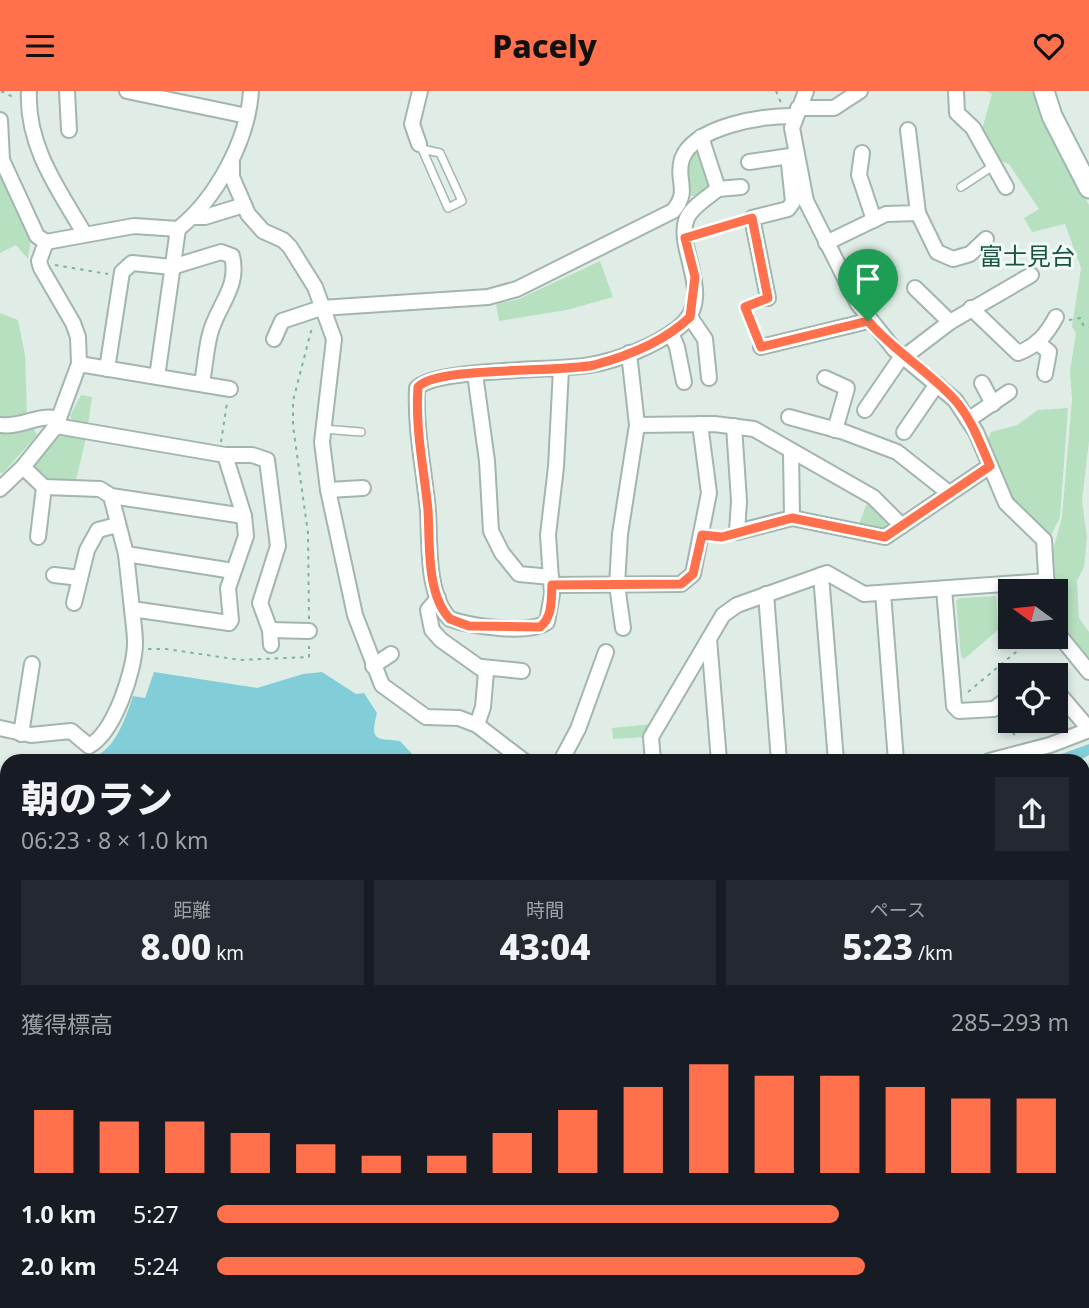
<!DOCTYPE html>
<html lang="ja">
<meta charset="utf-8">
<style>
:root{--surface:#171b24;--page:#242831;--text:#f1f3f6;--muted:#9ea1a6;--accent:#ff714c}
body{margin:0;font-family:"Noto Sans","Noto Sans JP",sans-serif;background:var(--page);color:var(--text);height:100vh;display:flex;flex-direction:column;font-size:26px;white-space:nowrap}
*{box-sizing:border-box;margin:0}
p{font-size:23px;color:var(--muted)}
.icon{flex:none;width:38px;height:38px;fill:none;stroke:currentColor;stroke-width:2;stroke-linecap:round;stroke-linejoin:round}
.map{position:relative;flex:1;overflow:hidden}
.sheet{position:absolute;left:0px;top:663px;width:1090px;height:555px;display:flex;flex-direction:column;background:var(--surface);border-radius:21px 21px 0 0;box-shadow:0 4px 10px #0003}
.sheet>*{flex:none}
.needle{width:46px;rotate:285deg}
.buttons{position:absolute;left:998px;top:488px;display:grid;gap:14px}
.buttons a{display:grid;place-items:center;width:70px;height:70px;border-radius:0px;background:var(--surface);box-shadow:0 4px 10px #0003;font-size:35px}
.pin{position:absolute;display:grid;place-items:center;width:60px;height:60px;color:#fff;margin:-72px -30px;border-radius:50% 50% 50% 0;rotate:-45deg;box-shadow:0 0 7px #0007}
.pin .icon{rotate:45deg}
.round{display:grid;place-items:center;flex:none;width:74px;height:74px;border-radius:0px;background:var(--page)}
.summary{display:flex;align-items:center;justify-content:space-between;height:119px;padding:0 21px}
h1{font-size:38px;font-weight:800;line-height:52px}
.stats{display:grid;grid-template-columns:repeat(3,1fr);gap:10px;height:119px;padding:7px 21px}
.stats div{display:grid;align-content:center;border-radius:0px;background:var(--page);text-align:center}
.stats b{font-size:35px;font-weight:800}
.stats small{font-size:19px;font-weight:400}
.stats p{font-size:19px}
.chart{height:196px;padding:14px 21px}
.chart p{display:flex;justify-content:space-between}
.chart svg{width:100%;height:126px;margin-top:7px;stroke:var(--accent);stroke-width:6}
ul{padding:0 21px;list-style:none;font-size:23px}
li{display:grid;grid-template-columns:112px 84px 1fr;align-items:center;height:52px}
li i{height:18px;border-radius:9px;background:var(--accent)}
header{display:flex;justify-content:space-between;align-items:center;height:91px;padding:0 21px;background:var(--accent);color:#111;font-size:32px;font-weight:800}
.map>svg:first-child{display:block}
.green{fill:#b7e0c0}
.water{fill:#82ced8}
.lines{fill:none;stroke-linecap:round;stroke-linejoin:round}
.lane-casing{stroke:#a2b5ae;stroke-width:10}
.street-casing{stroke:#a2b5ae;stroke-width:18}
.secondary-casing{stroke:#9dbaaf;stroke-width:23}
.highway-casing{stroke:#c0c9c6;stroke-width:24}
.path{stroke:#7db4a0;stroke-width:2;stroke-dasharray:3.5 5;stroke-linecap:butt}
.lane{stroke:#fff;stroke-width:7}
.street{stroke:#fff;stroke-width:14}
.secondary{stroke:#fff;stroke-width:19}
.highway{stroke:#286e5d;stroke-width:21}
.route-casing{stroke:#fff;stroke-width:14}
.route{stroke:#ff714c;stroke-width:9}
.labels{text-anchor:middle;stroke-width:6;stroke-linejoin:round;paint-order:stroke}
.quarter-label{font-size:24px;fill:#195343;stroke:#f1f9f5}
</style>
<header><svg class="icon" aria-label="menu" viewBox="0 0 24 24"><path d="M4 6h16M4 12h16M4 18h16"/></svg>Pacely<svg class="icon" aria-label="heart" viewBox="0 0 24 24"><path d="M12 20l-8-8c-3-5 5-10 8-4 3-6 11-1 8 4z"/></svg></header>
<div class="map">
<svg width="1089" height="1217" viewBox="0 0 1089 1217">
<rect width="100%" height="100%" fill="#e0ede7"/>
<!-- green -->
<g class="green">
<polygon points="985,0 1037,0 1053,44 1089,114 1089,350 1082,410 1087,447 1084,476 1077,490 1079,527 1089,541 1089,571 1055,523 1052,462 1062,426 1072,308 1070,280 1076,242 1072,236 1081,177 1065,133 1032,141 1024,127 1039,118 1009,73 996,68 981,42 992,3"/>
<polygon points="699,59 713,92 701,105 690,105 686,76 694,60"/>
<polygon points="0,76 31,146 28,168 16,154 0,162"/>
<polygon points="600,170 613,206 567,219 499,230 496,213 519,208"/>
<polygon points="0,222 18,229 25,264 27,324 37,344 3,382 0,382"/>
<polygon points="81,304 92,306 88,334 73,332 70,325"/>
<polygon points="1068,317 1060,426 1050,447 1036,429 1012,411 985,354 991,341 1017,334 1038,319"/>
<path d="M 66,342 L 86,347 L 76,389 L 47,389 L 35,378 L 35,371 C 47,363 53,347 66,342 Z"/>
<polygon points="867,412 887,432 884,439 859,433"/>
<polygon points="996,505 998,539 964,568 961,565 956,510 960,507"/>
<polygon points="652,633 646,646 613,648 612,637"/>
<polygon points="1089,672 1089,910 1083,910 1083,676"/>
<polygon points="1089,1008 1089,1217 152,1217 151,1211 1083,1211 1083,1009"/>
</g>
<!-- water -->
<g class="water">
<path d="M 154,581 L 257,597 L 303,583 L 322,581 L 356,603 L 364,602 L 377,622 C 369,652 378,647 400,650 L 413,664 L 414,670 L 80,670 L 84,666 C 112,670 126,626 133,605 L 145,607 Z"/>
<polygon points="1089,653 1089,664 1079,670 1042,670"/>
</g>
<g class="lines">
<defs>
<g id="lane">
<polyline points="419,53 422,58 440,62 462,110 448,117 422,58"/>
<polyline points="961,96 993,75"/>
<polyline points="323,338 361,341"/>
<polyline points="702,444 722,446 737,441"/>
</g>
<g id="street">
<path d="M 29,0 C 26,54 58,98 84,142"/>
<polyline points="67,0 69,39"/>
<polyline points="127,0 247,25"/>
<polyline points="806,0 792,37 806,110 858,213 894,258 955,309 976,341 1006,412 1044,449 1047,500"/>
<polyline points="956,0 957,22 973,37 1006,96"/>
<polyline points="798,17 834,17 860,0"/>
<polyline points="0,29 2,69 37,145 46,151"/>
<polyline points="419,53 412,33 420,0"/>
<polyline points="862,62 859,84 874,129"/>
<polyline points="749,71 797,64"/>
<polyline points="232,72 232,86 248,123 263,140 283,149 290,156 315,196 334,248 322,351 328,399 355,524 382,594 426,626 459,627 477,634 524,670"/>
<polyline points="718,98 741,96"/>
<polyline points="918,122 937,161 953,168 970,163 986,148"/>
<polyline points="193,126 205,126 244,114"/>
<polyline points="826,152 886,123 918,122 908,39"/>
<polyline points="915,197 950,231"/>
<polyline points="768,207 752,127 788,118 793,111 789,73 791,65"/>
<path d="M 971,217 L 1018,262 C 1037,255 1047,243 1056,226"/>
<polyline points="690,226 705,248 709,287"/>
<polyline points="671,242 677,256 684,291"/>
<path d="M 274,248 L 282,230 L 321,217 L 488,206 L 517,198 L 673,120 C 691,99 675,89 682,68 C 694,35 764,24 795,25"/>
<polyline points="1037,251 1049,261 1045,283"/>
<polyline points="761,256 868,230"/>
<polyline points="904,266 950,231 1031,184"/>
<polyline points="79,273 230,298"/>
<path d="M 107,278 L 122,181 L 132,172 L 172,176 L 221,161 L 232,165 C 240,196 217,215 210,243 C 206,258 205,276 202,292"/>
<path d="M 561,278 L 556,376 L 548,444 L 552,503 L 547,531 C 529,544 470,535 450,528 C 426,504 430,451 428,420 C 424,378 415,339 417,297 C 435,277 557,280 590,274 C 619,269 655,255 678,237 C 718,207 674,158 687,127 C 692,116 708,106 718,98 L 701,46"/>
<polyline points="475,283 487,370 491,440 502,462 519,483 551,486"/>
<polyline points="157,286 178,138"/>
<polyline points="825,287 847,297 835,339"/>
<polyline points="982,292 993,313"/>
<polyline points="865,319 902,265"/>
<polyline points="789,326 844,341 897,361 949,402"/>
<polyline points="968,329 1009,301"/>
<path d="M 0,334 C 22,337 39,322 59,328"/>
<polyline points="637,334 714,333 754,338 873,406 902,435"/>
<polyline points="56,335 225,364 244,425 246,445 228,497 231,529 229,532 132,518 126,463 111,405"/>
<polyline points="734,335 739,410 737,441 792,427 885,446 990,375"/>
<polyline points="904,341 937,293"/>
<polyline points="791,360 792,427"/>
<polyline points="225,364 252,364 267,369 278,455 260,512 270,539 271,554"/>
<polyline points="0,398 23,376"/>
<polyline points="328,399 363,397"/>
<path d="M 244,425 L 111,405 L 100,398 L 44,396 L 23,376 L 56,335 L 79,273 L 78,246 L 73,232 L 41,177 L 39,170 L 46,151 L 134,135 L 178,138 C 216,108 248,49 251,0"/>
<polyline points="38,446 44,396"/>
<polyline points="126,463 233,480"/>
<polyline points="54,484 80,487"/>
<polyline points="821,484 836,670"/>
<polyline points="552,494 681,493 693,483 709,402 700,333"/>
<polyline points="944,498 954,615 959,620 994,618 1010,606"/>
<polyline points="883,502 896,670"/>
<polyline points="766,503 779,670"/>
<polyline points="438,507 428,519 432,539 441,549 486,581 483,616 477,634"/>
<polyline points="74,512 87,459 98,439 117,434"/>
<polyline points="623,537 617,494 620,443 637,334 629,262"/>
<polyline points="270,539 309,540"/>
<polyline points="1055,539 1089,581"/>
<polyline points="709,548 719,670"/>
<polyline points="373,575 391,563"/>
<polyline points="482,576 522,580"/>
<polyline points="1038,584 1041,582 1043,584"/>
<polyline points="1055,598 1089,638"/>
<path d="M 0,637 L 31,644 L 71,640 L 89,655 C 114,642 135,579 135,552 C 135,541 133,529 132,518"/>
<polyline points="21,643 32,573"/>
<polyline points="561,670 578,638 606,561"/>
<polyline points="653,670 651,646 723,524 737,514 827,482 864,503 1047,490"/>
<polyline points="989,670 1050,654 1089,639"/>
<polyline points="0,774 7,778"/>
<polyline points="0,819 7,814"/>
<polyline points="0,866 7,876"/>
<polyline points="0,900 7,900"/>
</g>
<g id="secondary">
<polyline points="1044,0 1052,25 1089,97"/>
<polyline points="0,1000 7,1000"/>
<polyline points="1083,1001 1089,1001"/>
</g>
<g id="highway">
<polyline points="1083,929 1089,929"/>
<polyline points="0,933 7,933"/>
<polyline points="1083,951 1089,951"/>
<polyline points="0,952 7,952"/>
</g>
</defs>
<!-- lane casing -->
<use href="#lane" class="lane-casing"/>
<!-- street casing -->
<use href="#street" class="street-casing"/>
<!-- secondary casing -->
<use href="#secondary" class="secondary-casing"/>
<!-- highway casing -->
<use href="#highway" class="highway-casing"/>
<!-- path -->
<g class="path">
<polyline points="1,0 15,7"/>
<polyline points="776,0 781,12"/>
<polyline points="698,143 738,133"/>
<polyline points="55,174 108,183"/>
<polyline points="754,212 745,216 757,244"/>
<polyline points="1069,229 1081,227 1083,234 1089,236"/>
<polyline points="221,351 227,312"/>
<polyline points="309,528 308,442 293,335 293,310 311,240 315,240"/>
<polyline points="148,558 166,558 240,569 309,566 309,555"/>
<polyline points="968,601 1034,546"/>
<polyline points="1002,628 1018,648"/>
<polyline points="89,1211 90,1217"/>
</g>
<!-- lane -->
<use href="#lane" class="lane"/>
<!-- street -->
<use href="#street" class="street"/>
<!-- secondary -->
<use href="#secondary" class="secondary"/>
<!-- highway -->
<use href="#highway" class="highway"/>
</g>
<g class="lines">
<defs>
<path id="route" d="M 752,127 L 768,207 L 745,216 L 761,256 L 868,230 C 894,260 927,279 954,308 C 971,327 980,352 990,375 L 885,446 L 792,427 L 722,446 L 702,444 L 693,483 L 681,493 L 552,494 C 551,508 553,526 540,536 L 469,535 L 450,528 C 426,504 430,451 428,419 C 424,378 415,339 418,296 C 437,275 558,282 594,274 C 628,265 664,251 690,226 L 695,186 L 685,147 Z"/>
</defs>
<!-- route casing -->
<use href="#route" class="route-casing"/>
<!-- route -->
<use href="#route" class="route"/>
</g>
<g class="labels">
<!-- quarter labels -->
<g class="quarter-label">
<text x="1027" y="174">富士見台</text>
</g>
</g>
</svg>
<div class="buttons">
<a><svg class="needle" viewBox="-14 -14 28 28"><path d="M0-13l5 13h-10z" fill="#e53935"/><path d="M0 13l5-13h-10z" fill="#9ea1a6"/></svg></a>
<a><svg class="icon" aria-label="locate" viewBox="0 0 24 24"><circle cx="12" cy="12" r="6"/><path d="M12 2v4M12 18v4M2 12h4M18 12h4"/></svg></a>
</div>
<div class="pin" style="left:868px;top:230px;background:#1e9e55"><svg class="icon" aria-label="arrive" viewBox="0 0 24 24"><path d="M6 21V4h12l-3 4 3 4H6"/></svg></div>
<section class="sheet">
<div class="summary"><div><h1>朝のラン</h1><p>06:23 · 8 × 1.0 km</p></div><a class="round"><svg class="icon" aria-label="share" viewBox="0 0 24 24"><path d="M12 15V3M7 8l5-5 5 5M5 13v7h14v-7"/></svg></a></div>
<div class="stats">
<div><p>距離</p><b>8.00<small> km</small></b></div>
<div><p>時間</p><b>43:04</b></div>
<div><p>ペース</p><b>5:23<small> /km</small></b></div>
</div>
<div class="chart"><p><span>獲得標高</span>285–293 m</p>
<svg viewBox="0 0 160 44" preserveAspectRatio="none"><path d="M5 44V22M15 44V26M25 44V26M35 44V30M45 44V34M55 44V38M65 44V38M75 44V30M85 44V22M95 44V14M105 44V6M115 44V10M125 44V10M135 44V14M145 44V18M155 44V18"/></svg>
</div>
<ul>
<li><b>1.0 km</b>5:27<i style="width:73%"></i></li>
<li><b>2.0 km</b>5:24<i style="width:76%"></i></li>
</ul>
</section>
</div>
